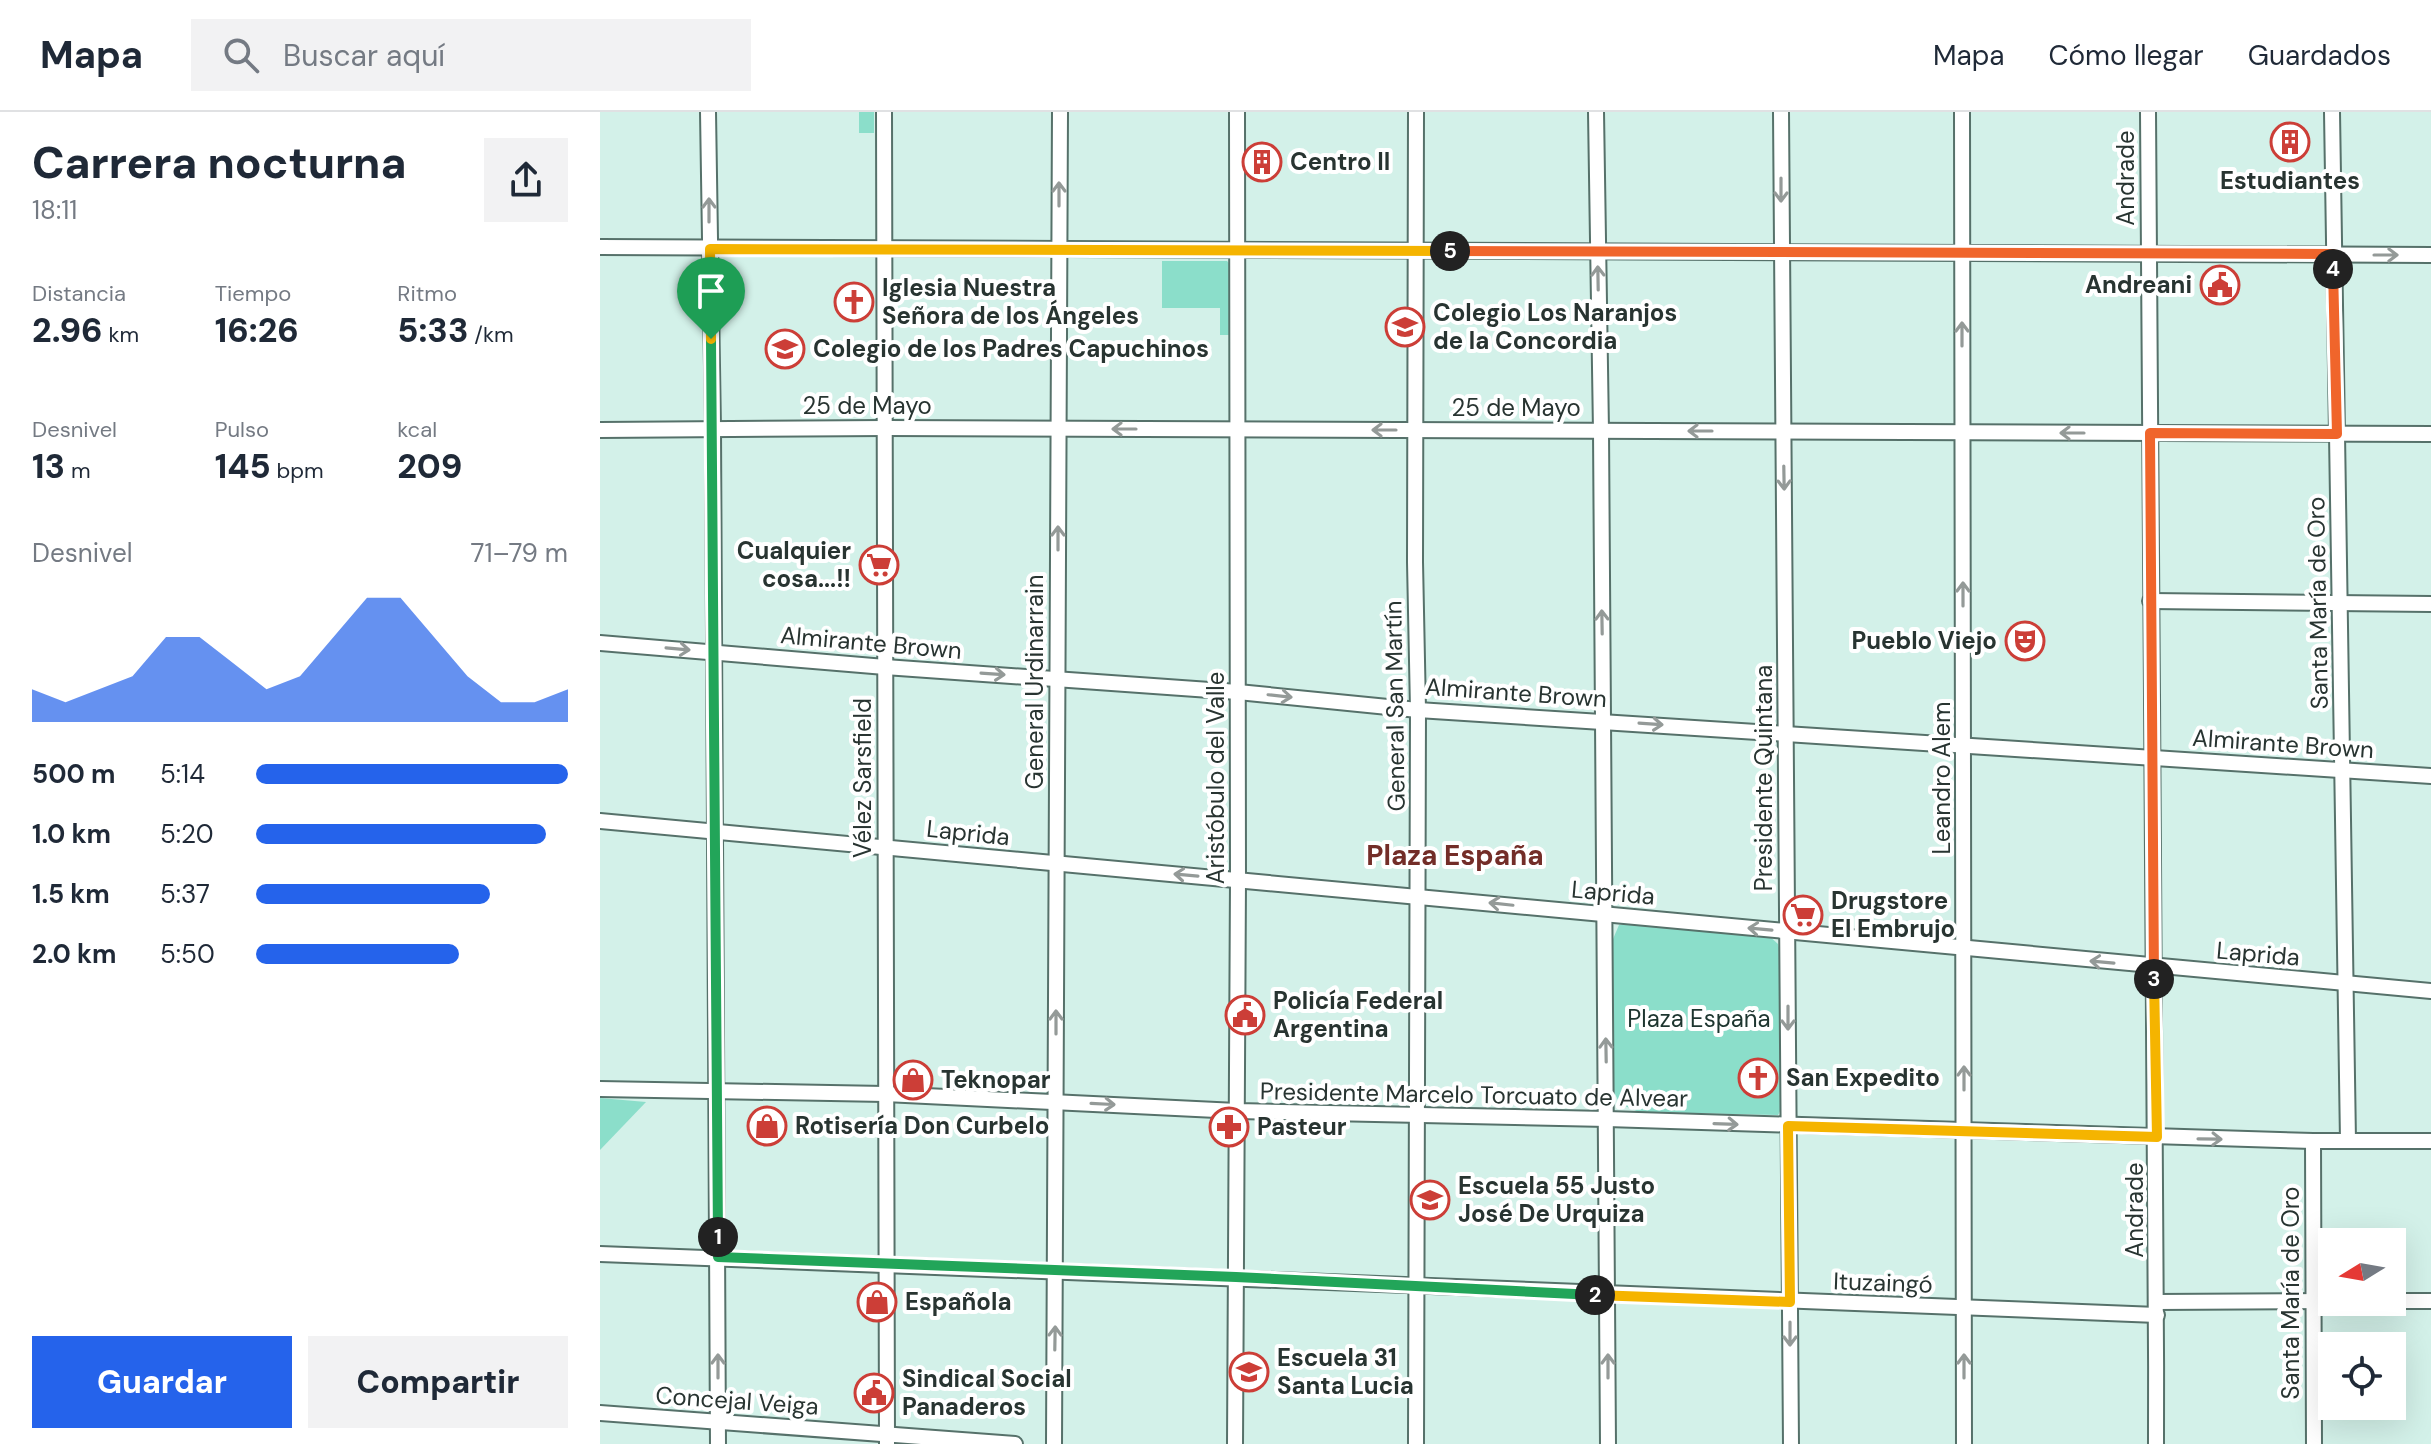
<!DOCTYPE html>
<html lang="es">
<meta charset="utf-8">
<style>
:root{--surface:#fff;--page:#f2f2f3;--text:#1f2937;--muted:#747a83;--line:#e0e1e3;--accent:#2563eb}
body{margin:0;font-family:"DM Sans",sans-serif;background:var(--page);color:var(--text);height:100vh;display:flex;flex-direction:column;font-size:30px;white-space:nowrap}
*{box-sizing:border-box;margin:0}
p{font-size:26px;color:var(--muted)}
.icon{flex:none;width:44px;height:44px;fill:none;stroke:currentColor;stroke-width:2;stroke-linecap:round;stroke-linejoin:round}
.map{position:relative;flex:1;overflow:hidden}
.drawer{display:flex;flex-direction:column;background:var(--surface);width:600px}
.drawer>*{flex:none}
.needle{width:52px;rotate:259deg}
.tools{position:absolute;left:1718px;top:1116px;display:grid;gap:16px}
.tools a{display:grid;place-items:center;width:88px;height:88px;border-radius:0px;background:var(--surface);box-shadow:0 8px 32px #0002;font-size:40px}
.pin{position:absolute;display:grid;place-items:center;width:68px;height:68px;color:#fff;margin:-82px -34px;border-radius:50% 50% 50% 0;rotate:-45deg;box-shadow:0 0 8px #0007}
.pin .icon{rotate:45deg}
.km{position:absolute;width:40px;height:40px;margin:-20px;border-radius:50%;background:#222;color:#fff;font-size:22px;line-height:40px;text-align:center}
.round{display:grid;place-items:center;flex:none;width:84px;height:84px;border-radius:0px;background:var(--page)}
.overview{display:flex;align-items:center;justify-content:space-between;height:136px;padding:0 32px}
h1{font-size:44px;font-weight:800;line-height:60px}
.metrics{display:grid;grid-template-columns:repeat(3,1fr);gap:12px;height:136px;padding:8px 32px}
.metrics div{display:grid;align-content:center}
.metrics b{font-size:34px;font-weight:800}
.metrics small{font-size:22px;font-weight:400}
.metrics p{font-size:22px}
.chart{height:224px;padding:16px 32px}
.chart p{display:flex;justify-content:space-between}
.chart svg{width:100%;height:144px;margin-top:8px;fill:var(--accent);opacity:.7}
.cta{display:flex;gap:16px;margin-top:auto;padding:16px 32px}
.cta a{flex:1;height:92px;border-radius:0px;background:var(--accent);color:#fff;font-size:32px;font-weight:800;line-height:92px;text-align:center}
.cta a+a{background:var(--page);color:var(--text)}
ul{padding:0 32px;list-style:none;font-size:26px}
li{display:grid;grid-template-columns:128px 96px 1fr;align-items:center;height:60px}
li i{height:20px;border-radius:10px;background:var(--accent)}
header{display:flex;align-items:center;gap:48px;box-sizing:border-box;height:112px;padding:0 40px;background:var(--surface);border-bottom:2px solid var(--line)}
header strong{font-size:38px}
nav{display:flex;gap:44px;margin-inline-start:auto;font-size:28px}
.search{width:560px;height:72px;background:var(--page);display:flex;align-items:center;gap:20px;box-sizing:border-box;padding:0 28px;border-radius:0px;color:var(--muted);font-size:30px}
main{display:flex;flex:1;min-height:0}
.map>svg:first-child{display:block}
.green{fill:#8bdeca}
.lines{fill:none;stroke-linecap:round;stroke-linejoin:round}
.minor-casing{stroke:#56716a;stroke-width:18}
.minor{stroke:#fff;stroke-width:14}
.oneway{stroke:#949a98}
.split-1-casing{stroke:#fff;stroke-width:16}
.split-2-casing{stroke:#fff;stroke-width:16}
.split-3-casing{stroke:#fff;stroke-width:16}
.split-4-casing{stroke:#fff;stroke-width:16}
.split-5-casing{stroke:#fff;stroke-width:16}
.split-6-casing{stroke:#fff;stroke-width:16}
.split-1{stroke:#22a559;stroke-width:10}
.split-2{stroke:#22a559;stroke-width:10}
.split-3{stroke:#f5b400;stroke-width:10}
.split-4{stroke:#f0652b;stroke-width:10}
.split-5{stroke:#f0652b;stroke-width:10}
.split-6{stroke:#f5b400;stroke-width:10}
.labels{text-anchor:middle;stroke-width:8;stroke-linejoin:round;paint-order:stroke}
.poi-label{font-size:24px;font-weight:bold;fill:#283431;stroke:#fff;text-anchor:start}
.street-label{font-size:24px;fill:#283431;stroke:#fff}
.park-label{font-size:24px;fill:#1d352f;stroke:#fff}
.quarter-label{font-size:28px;font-weight:bold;fill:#732d28;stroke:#fff}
</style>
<header>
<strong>Mapa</strong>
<div class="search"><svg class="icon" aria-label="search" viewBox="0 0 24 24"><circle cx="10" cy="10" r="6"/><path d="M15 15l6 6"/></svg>Buscar aquí</div>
<nav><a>Mapa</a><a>Cómo llegar</a><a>Guardados</a></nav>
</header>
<main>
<section class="drawer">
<div class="overview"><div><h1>Carrera nocturna</h1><p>18:11</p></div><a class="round"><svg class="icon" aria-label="share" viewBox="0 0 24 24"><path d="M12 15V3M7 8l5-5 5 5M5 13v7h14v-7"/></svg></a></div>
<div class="metrics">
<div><p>Distancia</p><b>2.96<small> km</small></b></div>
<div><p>Tiempo</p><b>16:26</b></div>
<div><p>Ritmo</p><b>5:33<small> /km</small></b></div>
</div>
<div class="metrics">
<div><p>Desnivel</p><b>13<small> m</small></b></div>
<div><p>Pulso</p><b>145<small> bpm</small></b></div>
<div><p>kcal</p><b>209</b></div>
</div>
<div class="chart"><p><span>Desnivel</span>71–79 m</p>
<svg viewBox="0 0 160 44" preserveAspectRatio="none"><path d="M0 44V34L10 38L20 34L30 30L40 18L50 18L60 26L70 34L80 30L90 18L100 6L110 6L120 18L130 30L140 38L150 38L160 34V44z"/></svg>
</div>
<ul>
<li><b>500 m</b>5:14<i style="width:100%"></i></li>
<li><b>1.0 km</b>5:20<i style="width:93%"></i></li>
<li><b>1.5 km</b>5:37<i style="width:75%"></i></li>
<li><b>2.0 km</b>5:50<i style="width:65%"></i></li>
</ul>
<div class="cta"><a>Guardar</a><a>Compartir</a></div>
</section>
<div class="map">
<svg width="1831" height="1332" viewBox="0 0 1831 1332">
<rect width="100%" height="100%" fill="#d3f1e9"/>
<!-- green -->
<g class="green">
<rect x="259" y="0" width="15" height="21"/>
<polygon points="562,149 627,149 630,152 631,223 620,223 620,196 562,196"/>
<polygon points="1035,809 1167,822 1178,832 1184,857 1185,990 1178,1003 1039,1000 1020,992 1013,978 1013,827 1019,813"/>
<polygon points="0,986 46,990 0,1038"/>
</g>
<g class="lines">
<defs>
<g id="minor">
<polyline points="108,0 113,317 118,1332"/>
<polyline points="284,0 287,1332"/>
<polyline points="816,0 815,450 818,598 816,1332"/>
<polyline points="996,0 1001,319 1008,1332"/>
<polyline points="1181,0 1191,1332"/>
<polyline points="1362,0 1364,1332"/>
<path d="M 1548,0 C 1549,444 1557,888 1556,1332"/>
<polyline points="1732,0 1748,1029"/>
<polyline points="0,135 1831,143"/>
<polyline points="0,318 286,316 1831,322"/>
<polyline points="1550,489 1831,492"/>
<polyline points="0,531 285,555 638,580 818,598 1831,664"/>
<polyline points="0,709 1831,879"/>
<polyline points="0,977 285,982 637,999 1007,1007 1713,1029 1831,1029"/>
<polyline points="1713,1029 1714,1332"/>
<path d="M 0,1142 C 519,1158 1038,1185 1557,1203"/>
<polyline points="1792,1189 1831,1189"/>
<polyline points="1556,1190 1732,1189"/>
<polyline points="0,1301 415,1332"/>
<polyline points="454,1332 460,0"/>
<polyline points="635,1332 638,768 637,0"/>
</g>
</defs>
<!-- minor casing -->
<use href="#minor" class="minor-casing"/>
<!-- minor -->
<use href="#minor" class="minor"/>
</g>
<!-- one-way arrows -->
<defs><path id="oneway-shaft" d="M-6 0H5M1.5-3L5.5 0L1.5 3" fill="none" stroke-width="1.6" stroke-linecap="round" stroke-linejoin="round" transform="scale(2)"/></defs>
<g class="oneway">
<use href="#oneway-shaft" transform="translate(1181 78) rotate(90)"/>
<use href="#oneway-shaft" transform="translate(459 82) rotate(-90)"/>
<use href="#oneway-shaft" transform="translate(109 98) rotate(-90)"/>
<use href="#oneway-shaft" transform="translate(1786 143)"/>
<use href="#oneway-shaft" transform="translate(998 166) rotate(-91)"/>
<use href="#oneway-shaft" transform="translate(1362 222) rotate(-90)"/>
<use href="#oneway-shaft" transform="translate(524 317) rotate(-180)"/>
<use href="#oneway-shaft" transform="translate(784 318) rotate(-180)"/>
<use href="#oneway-shaft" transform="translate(1100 319) rotate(-180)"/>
<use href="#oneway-shaft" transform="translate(1472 321) rotate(-180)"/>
<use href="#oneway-shaft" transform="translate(1184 366) rotate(89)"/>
<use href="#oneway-shaft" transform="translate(458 426) rotate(-90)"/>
<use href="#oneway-shaft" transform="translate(1363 482) rotate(-90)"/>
<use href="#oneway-shaft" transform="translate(1002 510) rotate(-91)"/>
<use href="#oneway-shaft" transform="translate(78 537) rotate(5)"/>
<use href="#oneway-shaft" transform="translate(393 562) rotate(4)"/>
<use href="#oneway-shaft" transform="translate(680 584) rotate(6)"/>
<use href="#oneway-shaft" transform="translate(1051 612) rotate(4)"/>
<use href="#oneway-shaft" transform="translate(586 763) rotate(-175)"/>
<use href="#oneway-shaft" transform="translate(901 792) rotate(-174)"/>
<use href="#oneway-shaft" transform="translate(1160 817) rotate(-175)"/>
<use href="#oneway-shaft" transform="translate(1502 850) rotate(-175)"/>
<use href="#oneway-shaft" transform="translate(1188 906) rotate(90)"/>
<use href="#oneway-shaft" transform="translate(456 910) rotate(-90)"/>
<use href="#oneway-shaft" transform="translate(1006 938) rotate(-91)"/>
<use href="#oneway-shaft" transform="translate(1364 966) rotate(-90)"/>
<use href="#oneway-shaft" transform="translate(503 992) rotate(3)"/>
<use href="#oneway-shaft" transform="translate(1126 1012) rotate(2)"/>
<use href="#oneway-shaft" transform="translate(1610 1027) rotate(1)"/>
<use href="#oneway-shaft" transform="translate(1190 1222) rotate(90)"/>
<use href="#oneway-shaft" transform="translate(455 1226) rotate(-89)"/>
<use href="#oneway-shaft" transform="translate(118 1254) rotate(-90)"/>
<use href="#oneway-shaft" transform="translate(1008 1254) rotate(-90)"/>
<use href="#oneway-shaft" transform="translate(1364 1254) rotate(-90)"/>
</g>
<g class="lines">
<defs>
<polyline id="split-1" points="111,227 118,1125"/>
<polyline id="split-2" points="118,1125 118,1145 636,1165 995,1183"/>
<polyline id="split-3" points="995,1183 1190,1190 1188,1014 1557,1025 1554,867"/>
<polyline id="split-4" points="1554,867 1550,321 1737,322 1733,157"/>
<polyline id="split-5" points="850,139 1733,142 1733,157"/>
<polyline id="split-6" points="111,227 110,137 850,139"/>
</defs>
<!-- split-1 casing -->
<use href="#split-1" class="split-1-casing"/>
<!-- split-2 casing -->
<use href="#split-2" class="split-2-casing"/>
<!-- split-3 casing -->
<use href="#split-3" class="split-3-casing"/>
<!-- split-4 casing -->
<use href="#split-4" class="split-4-casing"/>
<!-- split-5 casing -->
<use href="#split-5" class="split-5-casing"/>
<!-- split-6 casing -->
<use href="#split-6" class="split-6-casing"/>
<!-- split-1 -->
<use href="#split-1" class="split-1"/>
<!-- split-2 -->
<use href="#split-2" class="split-2"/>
<!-- split-3 -->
<use href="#split-3" class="split-3"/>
<!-- split-4 -->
<use href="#split-4" class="split-4"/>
<!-- split-5 -->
<use href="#split-5" class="split-5"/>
<!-- split-6 -->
<use href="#split-6" class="split-6"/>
</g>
<!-- icons -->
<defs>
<symbol id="building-ring" viewBox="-11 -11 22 22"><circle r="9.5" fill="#fff" stroke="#cc3e37" stroke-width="1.5"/><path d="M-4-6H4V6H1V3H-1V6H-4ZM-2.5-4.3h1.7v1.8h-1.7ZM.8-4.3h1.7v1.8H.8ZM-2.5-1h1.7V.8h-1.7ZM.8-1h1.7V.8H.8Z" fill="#cc3e37"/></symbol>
<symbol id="civic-ring" viewBox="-11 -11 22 22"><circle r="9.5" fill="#fff" stroke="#cc3e37" stroke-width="1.5"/><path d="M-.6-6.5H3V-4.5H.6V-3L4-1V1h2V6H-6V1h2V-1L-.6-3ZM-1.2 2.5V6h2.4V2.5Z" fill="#cc3e37"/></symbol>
<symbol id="church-ring" viewBox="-11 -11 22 22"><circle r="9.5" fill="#fff" stroke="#cc3e37" stroke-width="1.5"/><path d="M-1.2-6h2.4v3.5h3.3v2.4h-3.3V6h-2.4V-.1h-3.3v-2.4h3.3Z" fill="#cc3e37"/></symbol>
<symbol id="school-ring" viewBox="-11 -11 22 22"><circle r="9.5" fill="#fff" stroke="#cc3e37" stroke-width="1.5"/><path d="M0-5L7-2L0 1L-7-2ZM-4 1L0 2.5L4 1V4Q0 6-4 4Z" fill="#cc3e37"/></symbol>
<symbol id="supermarket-ring" viewBox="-11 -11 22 22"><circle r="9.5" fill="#fff" stroke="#cc3e37" stroke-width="1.5"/><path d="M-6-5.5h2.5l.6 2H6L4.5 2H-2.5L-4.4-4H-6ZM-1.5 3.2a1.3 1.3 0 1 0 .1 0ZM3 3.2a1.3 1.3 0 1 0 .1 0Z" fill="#cc3e37"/></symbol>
<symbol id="theatre-ring" viewBox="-11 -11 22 22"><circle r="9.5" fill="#fff" stroke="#cc3e37" stroke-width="1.5"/><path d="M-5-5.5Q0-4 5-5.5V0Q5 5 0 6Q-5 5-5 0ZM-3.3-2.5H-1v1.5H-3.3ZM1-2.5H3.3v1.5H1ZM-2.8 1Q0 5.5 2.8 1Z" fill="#cc3e37"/></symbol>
<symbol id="shop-ring" viewBox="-11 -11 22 22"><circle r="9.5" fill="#fff" stroke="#cc3e37" stroke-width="1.5"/><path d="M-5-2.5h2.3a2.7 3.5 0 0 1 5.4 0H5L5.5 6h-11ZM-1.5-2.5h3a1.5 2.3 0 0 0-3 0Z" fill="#cc3e37"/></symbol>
<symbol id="pharmacy-ring" viewBox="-11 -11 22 22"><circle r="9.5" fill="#fff" stroke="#cc3e37" stroke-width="1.5"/><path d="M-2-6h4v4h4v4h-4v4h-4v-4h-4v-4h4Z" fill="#cc3e37"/></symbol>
</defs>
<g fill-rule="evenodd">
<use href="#building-ring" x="1668" y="8" width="44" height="44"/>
<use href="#building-ring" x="640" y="28" width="44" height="44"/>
<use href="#civic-ring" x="1598" y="151" width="44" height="44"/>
<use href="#church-ring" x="232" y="168" width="44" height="44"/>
<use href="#school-ring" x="783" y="193" width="44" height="44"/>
<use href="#school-ring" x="163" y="215" width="44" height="44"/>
<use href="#supermarket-ring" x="257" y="431" width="44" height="44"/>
<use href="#theatre-ring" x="1403" y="507" width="44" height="44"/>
<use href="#supermarket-ring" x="1181" y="781" width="44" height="44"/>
<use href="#civic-ring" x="623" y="881" width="44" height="44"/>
<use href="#church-ring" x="1136" y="944" width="44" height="44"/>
<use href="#shop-ring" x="291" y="946" width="44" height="44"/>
<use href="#shop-ring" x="145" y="992" width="44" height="44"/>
<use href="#pharmacy-ring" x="607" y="993" width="44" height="44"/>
<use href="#school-ring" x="808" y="1066" width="44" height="44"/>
<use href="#shop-ring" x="255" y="1168" width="44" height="44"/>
<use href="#school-ring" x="627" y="1238" width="44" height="44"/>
<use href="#civic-ring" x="252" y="1259" width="44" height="44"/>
</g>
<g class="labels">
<!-- poi labels -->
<g class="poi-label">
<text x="690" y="58">Centro II</text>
<text x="1690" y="77" text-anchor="middle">Estudiantes</text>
<text x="1592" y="181" text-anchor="end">Andreani</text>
<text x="282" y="184">Iglesia Nuestra<tspan x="282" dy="28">Señora de los Ángeles</tspan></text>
<text x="833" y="209">Colegio Los Naranjos<tspan x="833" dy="28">de la Concordia</tspan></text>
<text x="213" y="245">Colegio de los Padres Capuchinos</text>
<text x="251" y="447" text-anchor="end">Cualquier<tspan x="251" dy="28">cosa...!!</tspan></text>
<text x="1397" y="537" text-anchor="end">Pueblo Viejo</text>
<text x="1231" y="797">Drugstore<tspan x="1231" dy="28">El Embrujo</tspan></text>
<text x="673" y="897">Policía Federal<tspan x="673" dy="28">Argentina</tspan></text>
<text x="1186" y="974">San Expedito</text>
<text x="341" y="976">Teknopar</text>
<text x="195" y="1022">Rotisería Don Curbelo</text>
<text x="657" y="1023">Pasteur</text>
<text x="858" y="1082">Escuela 55 Justo<tspan x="858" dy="28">José De Urquiza</tspan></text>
<text x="305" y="1198">Española</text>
<text x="677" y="1254">Escuela 31<tspan x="677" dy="28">Santa Lucia</tspan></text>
<text x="302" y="1275">Sindical Social<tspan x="302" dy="28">Panaderos</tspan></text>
</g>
<!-- street labels -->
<g class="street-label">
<text transform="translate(1526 66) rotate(-90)" y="8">Andrade</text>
<text x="267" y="302">25 de Mayo</text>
<text x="916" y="304">25 de Mayo</text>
<text transform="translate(1718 491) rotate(-91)" y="8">Santa María de Oro</text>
<text transform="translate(271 531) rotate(5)" y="8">Almirante Brown</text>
<text transform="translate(435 570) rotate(-90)" y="8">General Urdinarrain</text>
<text transform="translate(916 581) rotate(4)" y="8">Almirante Brown</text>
<text transform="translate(795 594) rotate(-91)" y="8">General San Martín</text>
<text transform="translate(1683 632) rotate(4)" y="8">Almirante Brown</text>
<text transform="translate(263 666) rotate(-90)" y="8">Vélez Sarsfield</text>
<text transform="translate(616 666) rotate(-90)" y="8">Aristóbulo del Valle</text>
<text transform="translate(1164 666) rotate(-90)" y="8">Presidente Quintana</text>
<text transform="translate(1342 666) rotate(-90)" y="8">Leandro Alem</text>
<text transform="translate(368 721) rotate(6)" y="8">Laprida</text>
<text transform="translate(1013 781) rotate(5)" y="8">Laprida</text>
<text transform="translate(1658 842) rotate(5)" y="8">Laprida</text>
<text transform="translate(874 983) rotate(1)" y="8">Presidente Marcelo Torcuato de Alvear</text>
<text transform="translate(1535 1098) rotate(-90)" y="8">Andrade</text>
<text transform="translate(1283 1171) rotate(2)" y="8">Ituzaingó</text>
<text transform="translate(1691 1181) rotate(-90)" y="8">Santa María de Oro</text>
<text transform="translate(137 1289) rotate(4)" y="8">Concejal Veiga</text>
</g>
<!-- park labels -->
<g class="park-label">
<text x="1099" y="915">Plaza España</text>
</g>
<!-- quarter labels -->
<g class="quarter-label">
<text x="855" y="753">Plaza España</text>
</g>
</g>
</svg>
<div class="tools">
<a><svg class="needle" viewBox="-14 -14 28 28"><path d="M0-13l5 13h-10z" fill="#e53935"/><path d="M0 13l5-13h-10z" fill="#747a83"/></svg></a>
<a><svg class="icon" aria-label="locate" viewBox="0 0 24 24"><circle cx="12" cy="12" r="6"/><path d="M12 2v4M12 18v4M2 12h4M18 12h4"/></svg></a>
</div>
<div class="pin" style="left:111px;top:227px;background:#1e9e55"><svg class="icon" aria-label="arrive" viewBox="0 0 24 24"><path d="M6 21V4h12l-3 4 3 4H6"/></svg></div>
<b class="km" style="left:118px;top:1125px">1</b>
<b class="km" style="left:995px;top:1183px">2</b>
<b class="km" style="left:1554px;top:867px">3</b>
<b class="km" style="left:1733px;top:157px">4</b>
<b class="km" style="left:850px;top:139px">5</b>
</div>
</main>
